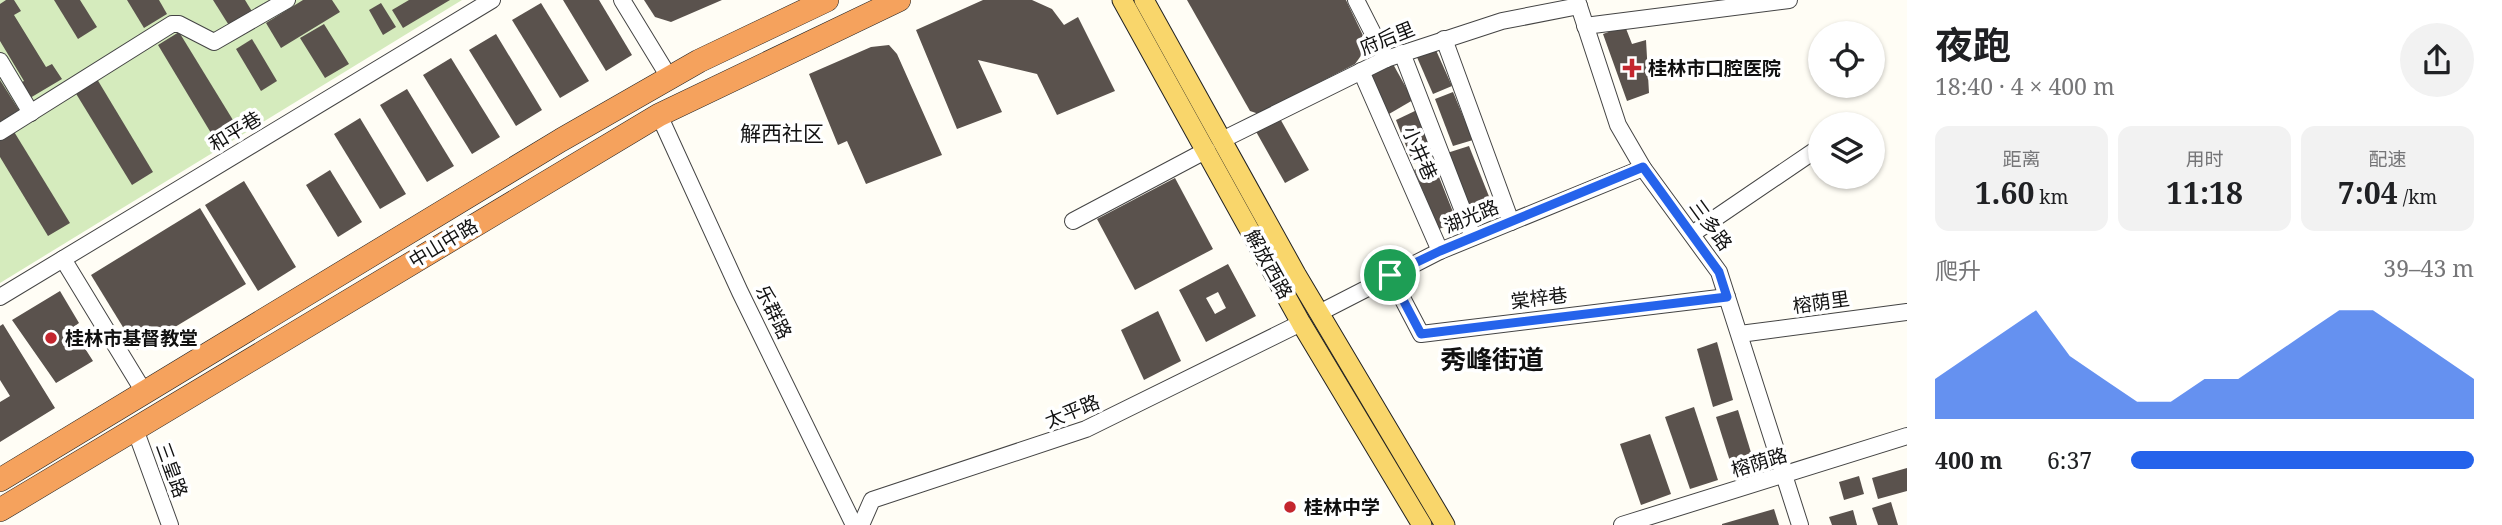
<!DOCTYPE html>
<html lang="zh">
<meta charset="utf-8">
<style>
:root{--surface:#fff;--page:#f2f2f2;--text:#202124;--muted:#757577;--accent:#2563eb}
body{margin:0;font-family:"Noto Serif","Noto Sans SC",serif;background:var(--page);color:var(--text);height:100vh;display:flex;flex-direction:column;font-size:26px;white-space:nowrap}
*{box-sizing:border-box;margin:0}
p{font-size:23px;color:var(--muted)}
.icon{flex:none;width:38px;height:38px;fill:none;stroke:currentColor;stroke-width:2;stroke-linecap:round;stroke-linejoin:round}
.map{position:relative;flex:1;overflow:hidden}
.side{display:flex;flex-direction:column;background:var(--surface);width:595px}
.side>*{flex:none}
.fabs{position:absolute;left:1808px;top:21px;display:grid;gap:14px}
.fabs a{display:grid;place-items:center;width:77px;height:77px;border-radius:50%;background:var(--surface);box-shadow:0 2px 5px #0004;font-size:35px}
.pin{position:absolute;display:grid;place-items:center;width:60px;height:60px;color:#fff;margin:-30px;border:4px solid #fff;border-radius:50%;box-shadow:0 2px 7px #0007}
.round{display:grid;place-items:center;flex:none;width:74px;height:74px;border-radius:37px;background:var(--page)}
.overview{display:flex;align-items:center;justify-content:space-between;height:119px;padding:0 28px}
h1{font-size:38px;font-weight:700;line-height:52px}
.stats{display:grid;grid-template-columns:repeat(3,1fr);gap:10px;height:119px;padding:7px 28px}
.stats div{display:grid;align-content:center;border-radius:14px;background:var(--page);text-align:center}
.stats b{font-size:30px;font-weight:700}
.stats small{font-size:19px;font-weight:400}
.stats p{font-size:19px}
.chart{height:196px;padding:14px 28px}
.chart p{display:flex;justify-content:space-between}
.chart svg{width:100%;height:126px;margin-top:7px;fill:var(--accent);opacity:.7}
ul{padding:0 28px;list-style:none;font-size:23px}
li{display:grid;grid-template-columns:112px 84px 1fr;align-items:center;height:52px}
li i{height:18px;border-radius:9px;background:var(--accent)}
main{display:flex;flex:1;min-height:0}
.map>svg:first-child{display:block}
.green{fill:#d5ebbd}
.building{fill:#5a524d;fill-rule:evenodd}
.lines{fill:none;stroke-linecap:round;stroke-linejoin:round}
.minor-casing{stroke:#444;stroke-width:18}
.major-casing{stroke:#222;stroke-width:21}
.highway-casing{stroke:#222;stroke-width:24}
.minor{stroke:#fff;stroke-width:16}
.major{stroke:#f9d66b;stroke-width:19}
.highway{stroke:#f5a25d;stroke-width:23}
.route-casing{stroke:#fff;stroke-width:14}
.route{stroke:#2563eb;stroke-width:9}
.poi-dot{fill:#c4262e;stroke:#fff;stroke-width:2.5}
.labels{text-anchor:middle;stroke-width:7;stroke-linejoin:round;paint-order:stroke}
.street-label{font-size:19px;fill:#111;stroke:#fff}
.poi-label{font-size:19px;font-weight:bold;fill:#111;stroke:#fff;text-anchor:start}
.neighbourhood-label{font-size:21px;fill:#111;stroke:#fff}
.district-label{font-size:26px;font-weight:bold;fill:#111;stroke:#fff}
</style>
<main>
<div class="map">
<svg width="1907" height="525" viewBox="0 0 1907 525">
<rect width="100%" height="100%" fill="#fffdf5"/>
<!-- green -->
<polygon class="green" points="0,0 462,0 0,283"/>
<!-- building -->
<g class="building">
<polygon points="6,0 14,0 21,11 14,15 46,67 52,64 62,79 30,98 20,83 24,81 0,41 0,4"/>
<polygon points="54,0 80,0 97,27 78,39"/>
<polygon points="127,0 159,0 167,14 144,28"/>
<polygon points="213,0 245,0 253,13 230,27"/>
<polygon points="303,0 332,0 340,12 281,48 266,23"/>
<polygon points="409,0 450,0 403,28 392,10"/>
<polygon points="563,0 599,0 632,55 606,71"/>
<polygon points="644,0 722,0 671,22 655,17"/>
<polygon points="983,0 1032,0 1052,9 1064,25 1078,17 1115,91 1057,115 1037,74 978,60 1002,112 957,129 916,30"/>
<polygon points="1187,0 1346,0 1368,46 1355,64 1259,114 1250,111"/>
<polygon points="381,3 396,27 383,35 369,10"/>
<polygon points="541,3 589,81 560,98 512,20"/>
<polygon points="324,24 349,64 325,78 300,38"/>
<polygon points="1625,26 1632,44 1646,40 1649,93 1627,101 1603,34"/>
<polygon points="179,32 236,125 214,138 158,45"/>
<polygon points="496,34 542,110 516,126 469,50"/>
<polygon points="252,39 277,81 261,91 236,49"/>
<polygon points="889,45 897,54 942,155 866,184 847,141 838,145 809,74 871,47"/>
<polygon points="1435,48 1452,86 1433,94 1416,55"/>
<polygon points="451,58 500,137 472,154 423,75"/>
<polygon points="1393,64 1413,100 1389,114 1369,76"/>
<polygon points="97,79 153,172 132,185 75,92"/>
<polygon points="0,80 19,110 0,122"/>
<polygon points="407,89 454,166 427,182 380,105"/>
<polygon points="1453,92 1473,140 1453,146 1435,99"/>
<polygon points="1417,110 1434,155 1413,164 1396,120"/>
<polygon points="1278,115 1309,170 1285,183 1254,128"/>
<polygon points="360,118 406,194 380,209 334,134"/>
<polygon points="13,130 70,223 48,236 0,157 0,138"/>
<polygon points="1469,146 1492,204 1471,213 1447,153"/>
<polygon points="1433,162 1457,222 1439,229 1414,170"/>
<polygon points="330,170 362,222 338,237 306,185"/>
<polygon points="1175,178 1213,249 1135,290 1097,219"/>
<polygon points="244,181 296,267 258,291 205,205"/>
<polygon points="200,208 246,284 137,350 91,275"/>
<path d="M 1228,264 L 1256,316 L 1206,342 L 1179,290 ZM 1218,292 L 1226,308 L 1215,314 L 1206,298 Z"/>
<polygon points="60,291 79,323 72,328 93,361 56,383 12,320"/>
<polygon points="1158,311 1181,361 1144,380 1121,330"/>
<polygon points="3,324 55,408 0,442 0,402 10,396 0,380 0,326"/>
<polygon points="1717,342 1733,400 1713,407 1697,349"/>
<polygon points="1694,407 1718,480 1690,489 1665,417"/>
<polygon points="1738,410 1757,472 1735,477 1716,417"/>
<polygon points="1650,434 1671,494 1641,505 1620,444"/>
<polygon points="1907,468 1907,491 1878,499 1872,478"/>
<polygon points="1859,476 1864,494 1844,500 1839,482"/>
<polygon points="1891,502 1898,525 1878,525 1872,508"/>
<polygon points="1774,509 1779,525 1722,525 1722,524"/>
<polygon points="1853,510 1857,525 1832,525 1829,517"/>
</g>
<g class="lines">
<defs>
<g id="minor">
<polyline points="622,0 669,77"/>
<polyline points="1356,0 1386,59"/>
<polyline points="1577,0 1618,125 1643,168 1719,272 1800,525"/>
<polyline points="1585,26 1789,0"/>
<polyline points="1444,39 1511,222"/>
<polyline points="1402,53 1473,237"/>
<polyline points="0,61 31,113"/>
<polyline points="1361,71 1440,251"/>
<polyline points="659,115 740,292 854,525"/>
<polyline points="0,132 172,24 179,24 214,42 287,0"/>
<polyline points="1222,140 1386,59 1502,21 1579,6"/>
<polyline points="1073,221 1207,150"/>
<polyline points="1692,234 1820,147"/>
<polyline points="63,259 144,392"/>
<polyline points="1390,275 1421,334 1727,297"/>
<polyline points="0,297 492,0"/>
<polyline points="1319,313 1440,251 1643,168"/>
<polyline points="1740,334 1907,312"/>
<polyline points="135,429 170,525"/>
<polyline points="861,525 872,500 1086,429 1301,323"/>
<polyline points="1622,525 1907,436"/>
</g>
<g id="major">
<polyline points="1122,0 1301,323 1422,525"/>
<polyline points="1144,0 1296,274 1445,525"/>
</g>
<g id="highway">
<polyline points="0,480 561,140 699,61 827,0"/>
<polyline points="0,510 659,115 899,0"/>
</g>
</defs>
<!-- minor casing -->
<use href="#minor" class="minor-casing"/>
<!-- major casing -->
<use href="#major" class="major-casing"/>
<!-- highway casing -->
<use href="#highway" class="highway-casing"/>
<!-- minor -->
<use href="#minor" class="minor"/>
<!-- major -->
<use href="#major" class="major"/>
<!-- highway -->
<use href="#highway" class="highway"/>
</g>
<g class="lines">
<defs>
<polygon id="route" points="1643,167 1719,272 1727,297 1421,334 1390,275 1440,251"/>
</defs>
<!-- route casing -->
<use href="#route" class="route-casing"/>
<!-- route -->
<use href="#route" class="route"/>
</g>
<!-- markers -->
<g class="poi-dot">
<path d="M1628.5 57.5h7v7h7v7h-7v7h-7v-7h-7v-7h7z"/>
<circle cx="51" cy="338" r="7"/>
<circle cx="1290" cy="507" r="7"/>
</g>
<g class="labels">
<!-- street labels -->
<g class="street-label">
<text transform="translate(1387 38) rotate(-22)" y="7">府后里</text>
<text transform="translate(235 131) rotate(-31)" y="7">和平巷</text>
<text transform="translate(1420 153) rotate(66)" y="7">小井巷</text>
<text transform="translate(1471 216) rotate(-22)" y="7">湖光路</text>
<text transform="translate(1711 225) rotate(54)" y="7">三多路</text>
<text transform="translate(443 243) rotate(-31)" y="7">中山中路</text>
<text transform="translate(1269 264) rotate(61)" y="7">解放西路</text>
<text transform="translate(1539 298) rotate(-7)" y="7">棠梓巷</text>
<text transform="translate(1821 302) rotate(-8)" y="7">榕荫里</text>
<text transform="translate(774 312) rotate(64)" y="7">乐群路</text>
<text transform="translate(1072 411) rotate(-22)" y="7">太平路</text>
<text transform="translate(1759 462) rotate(-17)" y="7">榕荫路</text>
<text transform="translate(172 470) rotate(70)" y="7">三皇路</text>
</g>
<!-- poi labels -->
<g class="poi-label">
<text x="1648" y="75">桂林市口腔医院</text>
<text x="65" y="345">桂林市基督教堂</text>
<text x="1304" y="514">桂林中学</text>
</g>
<!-- neighbourhood labels -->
<g class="neighbourhood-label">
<text x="782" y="141">解西社区</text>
</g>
<!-- district labels -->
<g class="district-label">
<text x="1492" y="369">秀峰街道</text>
</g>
</g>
</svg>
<div class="fabs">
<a><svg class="icon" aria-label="locate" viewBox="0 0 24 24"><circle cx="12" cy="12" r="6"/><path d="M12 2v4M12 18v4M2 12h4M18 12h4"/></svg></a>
<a><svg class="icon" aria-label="layers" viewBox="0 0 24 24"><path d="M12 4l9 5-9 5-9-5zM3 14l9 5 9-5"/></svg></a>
</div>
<div class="pin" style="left:1390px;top:275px;background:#1e9e55"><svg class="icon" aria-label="arrive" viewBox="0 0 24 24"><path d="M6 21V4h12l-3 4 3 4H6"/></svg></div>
</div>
<section class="side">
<div class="overview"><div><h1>夜跑</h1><p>18:40 · 4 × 400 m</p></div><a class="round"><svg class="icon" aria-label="share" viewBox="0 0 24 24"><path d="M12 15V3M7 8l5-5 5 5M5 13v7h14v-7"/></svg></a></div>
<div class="stats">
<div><p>距离</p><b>1.60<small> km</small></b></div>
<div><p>用时</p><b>11:18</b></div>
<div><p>配速</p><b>7:04<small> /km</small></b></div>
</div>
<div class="chart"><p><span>爬升</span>39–43 m</p>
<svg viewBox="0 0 160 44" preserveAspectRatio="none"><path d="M0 44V30L10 22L20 14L30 6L40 22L50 30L60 38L70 38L80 30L90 30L100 22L110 14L120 6L130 6L140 14L150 22L160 30V44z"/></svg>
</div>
<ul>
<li><b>400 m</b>6:37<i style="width:100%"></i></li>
</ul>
</section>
</main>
